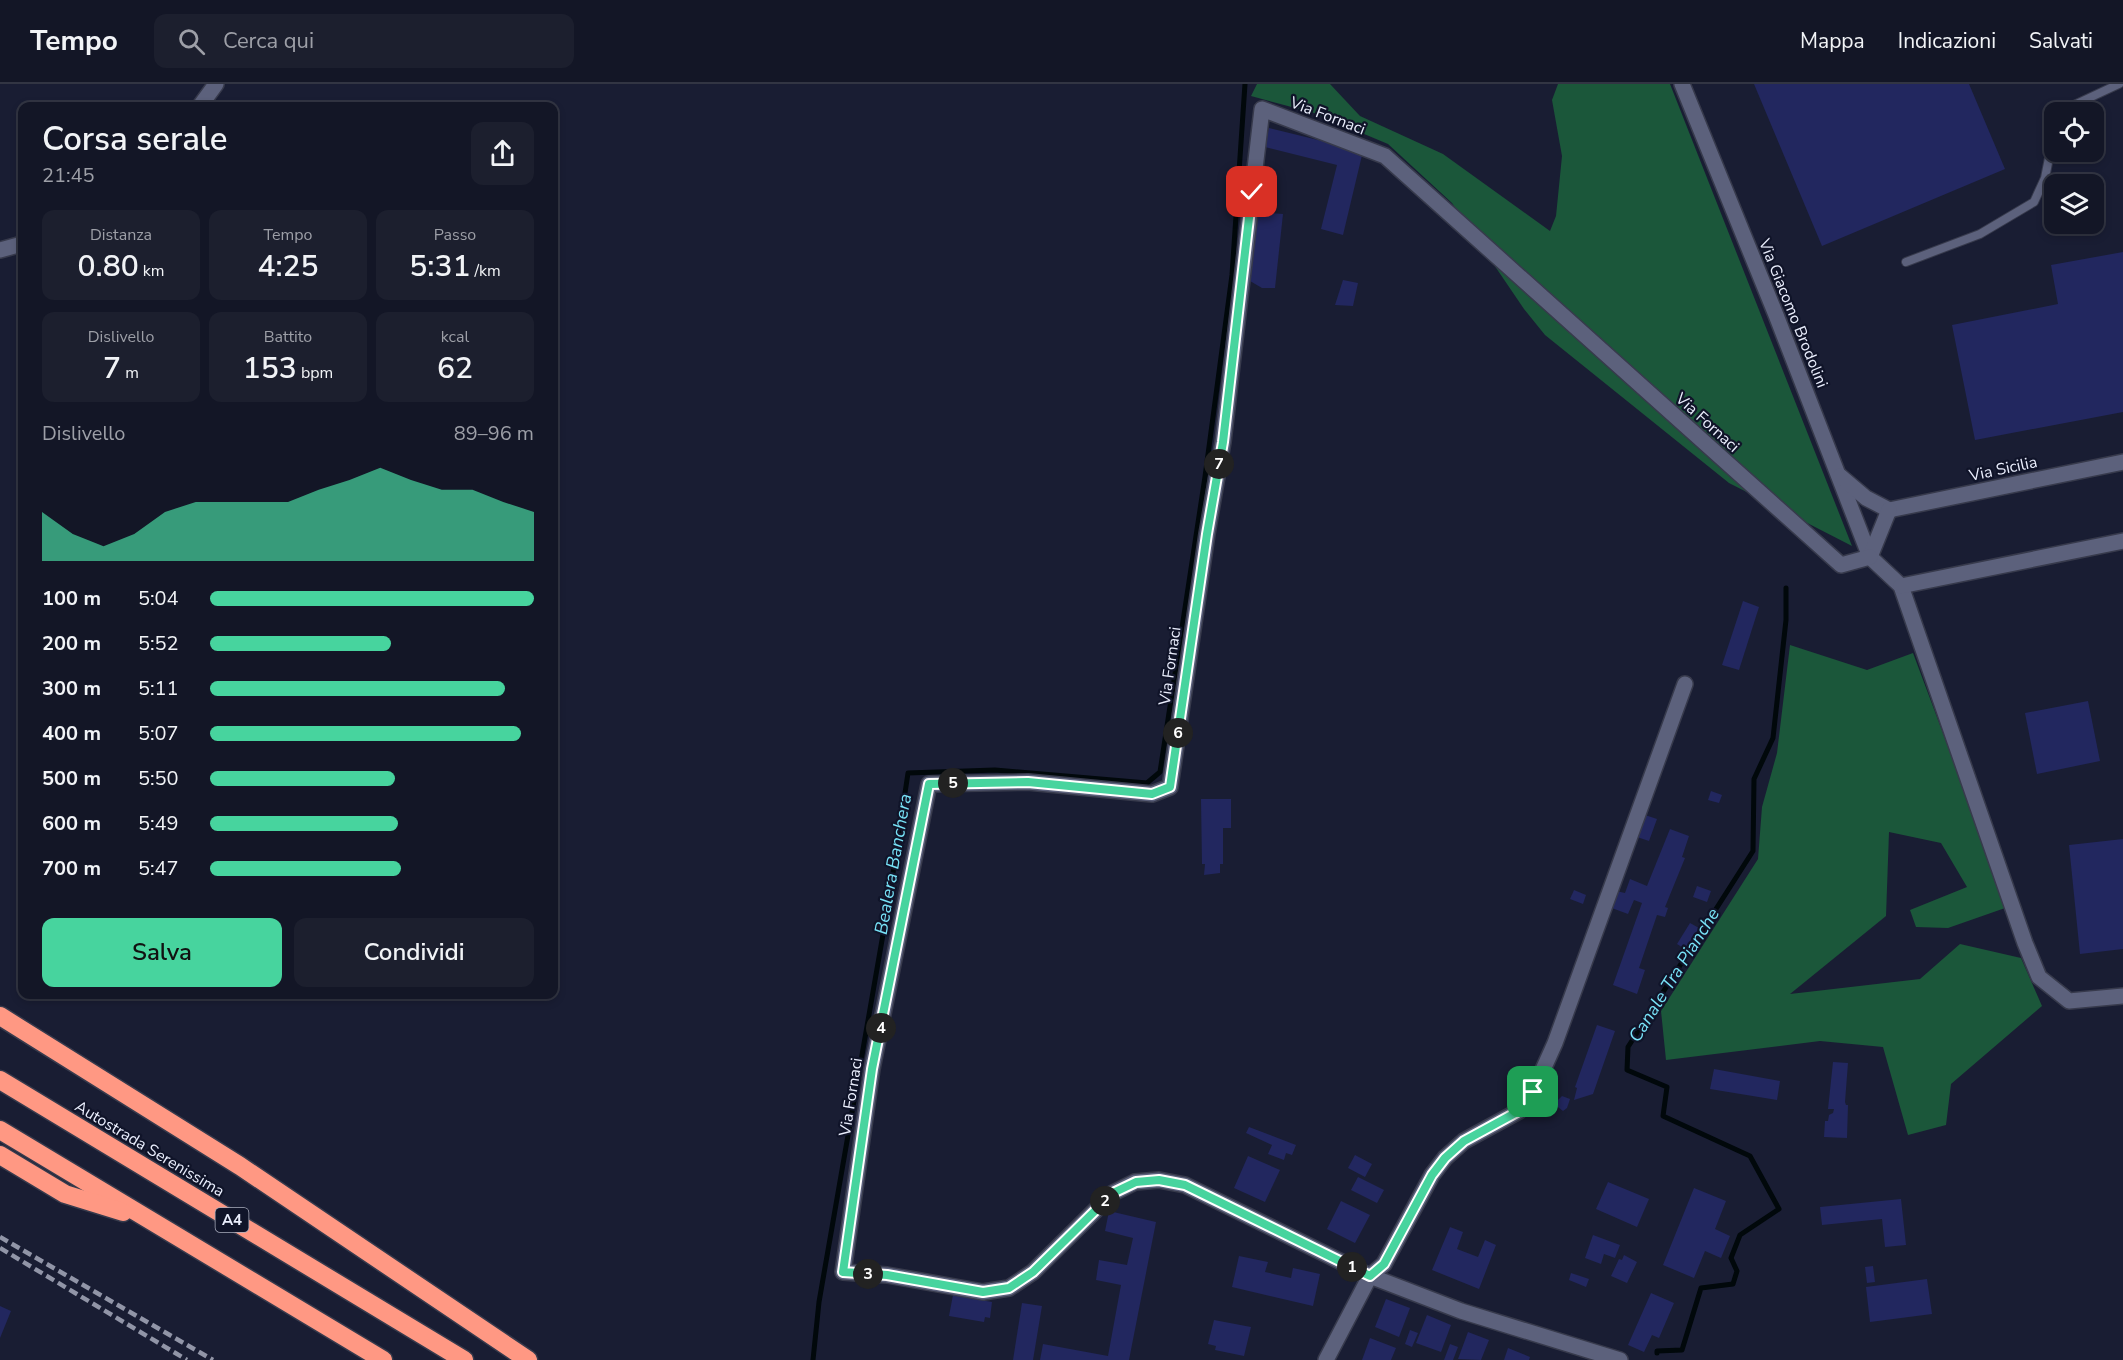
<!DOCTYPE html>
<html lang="it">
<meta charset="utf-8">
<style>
:root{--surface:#131626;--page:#1c1f2e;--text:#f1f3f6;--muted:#9d9fa7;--line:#323543;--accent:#47d49e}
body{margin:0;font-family:"Nunito Sans",sans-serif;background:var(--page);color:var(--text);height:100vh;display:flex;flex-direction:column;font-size:22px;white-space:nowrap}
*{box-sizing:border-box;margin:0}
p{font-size:20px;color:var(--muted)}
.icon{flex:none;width:33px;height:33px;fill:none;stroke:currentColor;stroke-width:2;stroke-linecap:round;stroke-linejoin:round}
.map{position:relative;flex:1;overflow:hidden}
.drawer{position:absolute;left:18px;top:18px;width:540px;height:897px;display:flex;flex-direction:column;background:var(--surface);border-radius:12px;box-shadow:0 3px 9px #0003,0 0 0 2px var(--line)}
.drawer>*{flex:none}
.tools{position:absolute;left:2044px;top:18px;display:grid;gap:12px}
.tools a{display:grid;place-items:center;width:60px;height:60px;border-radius:12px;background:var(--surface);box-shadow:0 3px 9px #0003,0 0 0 2px var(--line);font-size:30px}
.pin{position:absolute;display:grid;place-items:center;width:51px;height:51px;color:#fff;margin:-26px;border-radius:12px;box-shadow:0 3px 9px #0006}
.km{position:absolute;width:30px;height:30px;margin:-15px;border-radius:50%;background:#222;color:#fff;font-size:16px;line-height:30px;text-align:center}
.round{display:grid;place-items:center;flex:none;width:63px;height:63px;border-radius:12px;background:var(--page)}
.summary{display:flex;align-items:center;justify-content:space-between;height:102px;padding:0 24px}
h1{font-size:33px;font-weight:600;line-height:45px}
.stats{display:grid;grid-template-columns:repeat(3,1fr);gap:9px;height:102px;padding:6px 24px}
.stats div{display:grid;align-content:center;border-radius:12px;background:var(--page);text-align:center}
.stats b{font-size:30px;font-weight:600}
.stats small{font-size:16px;font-weight:400}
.stats p{font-size:16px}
.chart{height:168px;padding:12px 24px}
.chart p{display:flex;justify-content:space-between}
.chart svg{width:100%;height:108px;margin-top:6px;fill:var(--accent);opacity:.7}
.cta{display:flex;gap:12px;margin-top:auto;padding:12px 24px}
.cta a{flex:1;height:69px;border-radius:12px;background:var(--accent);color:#111;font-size:24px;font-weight:600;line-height:69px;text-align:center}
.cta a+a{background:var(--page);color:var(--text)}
ul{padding:0 24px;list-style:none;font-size:20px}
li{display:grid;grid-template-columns:96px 72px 1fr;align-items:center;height:45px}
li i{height:15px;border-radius:8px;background:var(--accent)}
header{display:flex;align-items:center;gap:36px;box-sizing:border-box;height:84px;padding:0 30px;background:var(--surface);border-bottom:2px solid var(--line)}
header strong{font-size:28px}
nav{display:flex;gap:33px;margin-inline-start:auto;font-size:21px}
.search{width:420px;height:54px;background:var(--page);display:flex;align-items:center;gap:15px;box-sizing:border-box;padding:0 21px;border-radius:12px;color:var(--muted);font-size:22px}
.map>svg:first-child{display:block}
.forest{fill:#1b573a}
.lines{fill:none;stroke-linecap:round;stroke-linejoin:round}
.stream{stroke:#01080b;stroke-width:5}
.building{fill:#22275f}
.service-casing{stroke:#373a4c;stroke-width:10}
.minor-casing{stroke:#373a4c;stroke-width:18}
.motorway-casing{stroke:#373a4c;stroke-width:21}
.service{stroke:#5c617c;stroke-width:8}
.minor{stroke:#5c617c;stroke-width:15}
.motorway{stroke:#ff9883;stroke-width:18}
.rail{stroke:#9195a7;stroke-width:4.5;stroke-dasharray:9 4.5;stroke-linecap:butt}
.route-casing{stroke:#fff;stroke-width:12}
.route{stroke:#47d49e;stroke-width:8}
.labels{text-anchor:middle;stroke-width:4.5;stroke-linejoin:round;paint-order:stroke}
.shield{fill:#101429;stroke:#a9adbd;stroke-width:1.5}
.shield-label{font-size:15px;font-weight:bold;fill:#eaeefd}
.street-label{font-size:16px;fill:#eaeefd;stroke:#101429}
.water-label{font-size:18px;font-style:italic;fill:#78e3f8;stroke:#101429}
</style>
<header>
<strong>Tempo</strong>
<div class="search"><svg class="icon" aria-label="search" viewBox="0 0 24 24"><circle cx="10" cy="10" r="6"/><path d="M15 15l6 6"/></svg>Cerca qui</div>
<nav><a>Mappa</a><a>Indicazioni</a><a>Salvati</a></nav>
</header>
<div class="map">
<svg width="2123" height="1276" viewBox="0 0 2123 1276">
<rect width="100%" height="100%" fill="#191d33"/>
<!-- forest -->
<g class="forest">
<polygon points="1257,0 1330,0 1360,32 1443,70 1550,147 1556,132 1562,72 1552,16 1558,0 1670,0 1852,462 1729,399 1545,251 1524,225 1452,119 1388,60 1314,29 1251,12"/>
<polygon points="1790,561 1867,586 1913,569 2008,823 1948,844 1916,843 1910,826 1967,803 1941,759 1889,748 1886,832 1790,910 1920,895 1960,860 2021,874 2042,922 1951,1000 1946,1041 1908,1051 1883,963 1820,957 1666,976 1661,927 1758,775 1762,723 1777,669"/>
</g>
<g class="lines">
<!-- stream -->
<g class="stream">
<polyline points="1657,1269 1657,1267 1682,1266 1701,1204 1733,1200 1737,1187 1731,1174 1740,1151 1779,1125 1750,1072 1663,1032 1667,1003 1627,986 1628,963 1753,767 1754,695 1773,654 1786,536 1786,504"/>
<polyline points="813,1276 819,1218 889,816 908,689 995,686 1147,699 1160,688 1205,393 1232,191 1245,0"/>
</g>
</g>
<!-- building -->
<g class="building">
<polygon points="1754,0 1969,0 2005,85 1822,162"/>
<polygon points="1269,44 1363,67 1343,151 1321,145 1337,81 1265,63"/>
<polygon points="1258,128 1283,130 1275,204 1262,204 1250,197"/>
<polygon points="2123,168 2123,328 1975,356 1952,241 2058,220 2051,181"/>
<polygon points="1343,196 1358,199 1353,222 1335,221"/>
<polygon points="1743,517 1759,523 1739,586 1722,581"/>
<polygon points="2088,617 2100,677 2037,690 2025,629"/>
<polygon points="1711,707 1722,711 1719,719 1708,716"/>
<polygon points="1201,715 1231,715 1231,744 1223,744 1223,780 1220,780 1220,789 1204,791 1205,780 1202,780"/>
<polygon points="1645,731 1657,735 1649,757 1637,753"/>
<polygon points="1670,745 1689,752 1682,773 1685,774 1665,823 1668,824 1665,833 1657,831 1639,884 1645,886 1637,910 1613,901 1642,819 1634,816 1628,830 1609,823 1616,807 1625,809 1630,795 1647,802"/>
<polygon points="2123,755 2123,865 2080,870 2069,761"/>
<polygon points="1697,802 1711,807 1707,818 1693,813"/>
<polygon points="1574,806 1586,811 1583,820 1570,815"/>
<polygon points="1690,839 1699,844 1685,865 1677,860"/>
<polygon points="1597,941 1615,947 1593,1010 1574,1016 1577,1004 1575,1003"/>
<polygon points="1833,978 1848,979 1845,1018 1846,1021 1848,1021 1847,1054 1824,1053 1825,1037 1828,1037 1829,1031 1833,1029 1834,1025 1828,1025"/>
<polygon points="1714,985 1780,997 1777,1016 1710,1005"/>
<polygon points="1562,1012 1570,1015 1567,1024 1563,1027 1554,1020"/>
<polygon points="1249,1043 1296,1061 1292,1071 1286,1069 1284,1076 1268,1070 1272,1061 1246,1049"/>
<polygon points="1355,1071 1372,1080 1365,1093 1348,1084"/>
<polygon points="1248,1072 1280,1086 1265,1118 1234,1104"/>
<polygon points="1358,1093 1384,1106 1377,1119 1351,1106"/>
<polygon points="1608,1098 1649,1115 1637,1143 1596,1125"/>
<polygon points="1694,1104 1726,1117 1715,1145 1730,1152 1721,1174 1705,1167 1694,1194 1663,1181"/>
<polygon points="1901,1115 1906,1161 1885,1163 1882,1135 1822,1141 1820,1123"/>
<polygon points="1341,1117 1370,1131 1355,1159 1327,1145"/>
<polygon points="1109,1127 1156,1138 1129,1276 1040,1276 1043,1260 1108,1272 1121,1201 1096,1196 1099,1176 1127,1181 1133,1154 1105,1147"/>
<polygon points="1450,1143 1463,1148 1457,1165 1478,1173 1485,1156 1496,1161 1479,1205 1432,1186"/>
<polygon points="1593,1151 1620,1161 1615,1174 1604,1170 1601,1180 1585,1174"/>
<polygon points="1624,1171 1637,1178 1627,1199 1611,1192 1619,1175 1622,1176"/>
<polygon points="1239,1172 1268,1178 1265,1188 1291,1194 1293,1184 1320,1190 1313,1222 1232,1203"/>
<polygon points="1873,1182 1875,1198 1867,1199 1865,1183"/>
<polygon points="1571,1189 1589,1195 1586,1203 1569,1196"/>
<polygon points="1927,1195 1932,1230 1870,1238 1866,1203"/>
<polygon points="1651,1209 1674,1219 1659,1254 1652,1251 1644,1268 1628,1261"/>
<polygon points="953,1211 992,1218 990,1234 985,1233 984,1238 949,1232"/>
<polygon points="1386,1215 1410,1224 1399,1253 1375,1243"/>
<polygon points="1022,1219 1042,1222 1033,1276 1013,1276"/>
<polygon points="0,1222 11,1227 0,1254"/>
<polygon points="1427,1231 1451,1241 1441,1268 1416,1259"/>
<polygon points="1214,1236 1251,1243 1244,1272 1215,1266 1216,1262 1208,1260"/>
<polygon points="1410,1246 1418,1249 1412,1263 1405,1260"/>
<polygon points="1468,1248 1489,1256 1481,1276 1458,1275"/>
<polygon points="1370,1254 1396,1264 1391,1276 1362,1276"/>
<polygon points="1450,1260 1458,1263 1453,1276 1444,1276"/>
<polygon points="1508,1264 1530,1273 1529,1276 1504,1276"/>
</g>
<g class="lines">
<defs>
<g id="service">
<polyline points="2067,28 2074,21 2119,0"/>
<polyline points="1906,178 1980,150 2034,118 2045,94 2055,44"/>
</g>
<g id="minor">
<polyline points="1682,0 1776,231 1870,473 1901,502 2025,859 2039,893 2069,917 2123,912"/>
<polyline points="200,22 216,0"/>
<polyline points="0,166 22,160"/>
<polyline points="1840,392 1866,414 1889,426"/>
<polyline points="1889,426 2123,378"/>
<polyline points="1870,473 1889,426"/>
<polyline points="1901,502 2123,457"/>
<polyline points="1326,1276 1370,1192 1384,1180 1432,1091 1445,1074 1464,1057 1519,1027 1533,1008 1555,959 1685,600"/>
<polyline points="1620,1276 1461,1227 1370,1192 1185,1101 1159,1096 1135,1098 1113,1109 1033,1188 1009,1204 983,1208 887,1191 843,1188 872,985 929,700 1028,698 1152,710 1170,703 1207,450 1223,358 1262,25 1385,72 1841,481 1870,473"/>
</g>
<g id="motorway">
<polyline points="0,932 240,1082 528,1276"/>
<polyline points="0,996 464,1276"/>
<polyline points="0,1046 383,1276"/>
<polyline points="0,1071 65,1110 123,1128"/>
</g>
</defs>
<!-- service casing -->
<use href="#service" class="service-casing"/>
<!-- minor casing -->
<use href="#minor" class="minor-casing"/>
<!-- motorway casing -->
<use href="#motorway" class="motorway-casing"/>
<!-- service -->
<use href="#service" class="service"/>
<!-- minor -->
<use href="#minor" class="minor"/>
<!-- motorway -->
<use href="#motorway" class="motorway"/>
<!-- rail -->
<g class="rail">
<polyline points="0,1153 213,1276"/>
<polyline points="0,1164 187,1276"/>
</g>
</g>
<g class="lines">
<defs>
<polyline id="route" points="1252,108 1223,358 1207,450 1170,703 1152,710 1028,698 929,700 872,985 843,1188 887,1191 983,1208 1009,1204 1033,1188 1113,1109 1136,1098 1159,1096 1185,1101 1370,1192 1384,1180 1432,1091 1445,1074 1464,1057 1519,1027 1533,1008"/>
</defs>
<!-- route casing -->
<use href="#route" class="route-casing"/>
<!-- route -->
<use href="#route" class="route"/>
</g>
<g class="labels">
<!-- shield labels -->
<rect class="shield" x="215.5" y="1124" width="33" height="24" rx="4.5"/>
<g class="shield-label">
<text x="232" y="1141">A4</text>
</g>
<!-- street labels -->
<g class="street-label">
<text transform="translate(1328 31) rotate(21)" y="6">Via Fornaci</text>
<text transform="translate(1794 229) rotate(68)" y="6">Via Giacomo Brodolini</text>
<text transform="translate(1708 338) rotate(42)" y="6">Via Fornaci</text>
<text transform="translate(2003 384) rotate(-12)" y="6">Via Sicilia</text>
<text transform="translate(1169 582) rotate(-82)" y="6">Via Fornaci</text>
<text transform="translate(850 1013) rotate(-81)" y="6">Via Fornaci</text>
<text transform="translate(150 1064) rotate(31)" y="6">Autostrada Serenissima</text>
</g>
<!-- water labels -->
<g class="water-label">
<text transform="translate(893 780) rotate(-80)" y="6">Bealera Banchera</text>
<text transform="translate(1674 891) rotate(-58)" y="6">Canale Tra Pianche</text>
</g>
</g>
</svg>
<div class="tools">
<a><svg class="icon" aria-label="locate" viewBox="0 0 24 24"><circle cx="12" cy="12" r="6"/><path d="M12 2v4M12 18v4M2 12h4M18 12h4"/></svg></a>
<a><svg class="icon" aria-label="layers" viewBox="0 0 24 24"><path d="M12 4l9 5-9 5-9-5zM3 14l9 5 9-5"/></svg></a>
</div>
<div class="pin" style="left:1533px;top:1008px;background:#1e9e55"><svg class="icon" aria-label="arrive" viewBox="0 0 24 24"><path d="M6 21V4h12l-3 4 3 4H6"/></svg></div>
<div class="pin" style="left:1252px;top:108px;background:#d93025"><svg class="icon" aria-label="check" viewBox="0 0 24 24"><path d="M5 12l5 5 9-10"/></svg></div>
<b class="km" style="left:1352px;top:1183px">1</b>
<b class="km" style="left:1105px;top:1117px">2</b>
<b class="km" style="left:868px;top:1190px">3</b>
<b class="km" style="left:881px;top:944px">4</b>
<b class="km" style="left:953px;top:699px">5</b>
<b class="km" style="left:1178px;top:649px">6</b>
<b class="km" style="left:1219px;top:380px">7</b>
<section class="drawer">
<div class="summary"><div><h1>Corsa serale</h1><p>21:45</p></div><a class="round"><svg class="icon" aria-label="share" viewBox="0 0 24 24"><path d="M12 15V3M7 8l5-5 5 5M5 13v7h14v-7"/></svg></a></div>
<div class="stats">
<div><p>Distanza</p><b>0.80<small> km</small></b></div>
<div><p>Tempo</p><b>4:25</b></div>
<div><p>Passo</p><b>5:31<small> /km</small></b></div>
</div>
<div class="stats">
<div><p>Dislivello</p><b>7<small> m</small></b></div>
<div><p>Battito</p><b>153<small> bpm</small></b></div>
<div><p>kcal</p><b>62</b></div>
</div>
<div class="chart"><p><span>Dislivello</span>89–96 m</p>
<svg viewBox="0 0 160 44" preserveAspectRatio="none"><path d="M0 44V24L10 33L20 38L30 33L40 24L50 20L60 20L70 20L80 20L90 15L100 11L110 6L120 11L130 15L140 15L150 20L160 24V44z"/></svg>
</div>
<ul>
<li><b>100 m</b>5:04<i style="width:100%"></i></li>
<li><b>200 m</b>5:52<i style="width:56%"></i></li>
<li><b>300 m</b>5:11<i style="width:91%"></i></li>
<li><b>400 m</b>5:07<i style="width:96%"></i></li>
<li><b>500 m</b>5:50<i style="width:57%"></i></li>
<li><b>600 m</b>5:49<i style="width:58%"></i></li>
<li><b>700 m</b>5:47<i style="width:59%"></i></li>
</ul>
<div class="cta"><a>Salva</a><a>Condividi</a></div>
</section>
</div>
